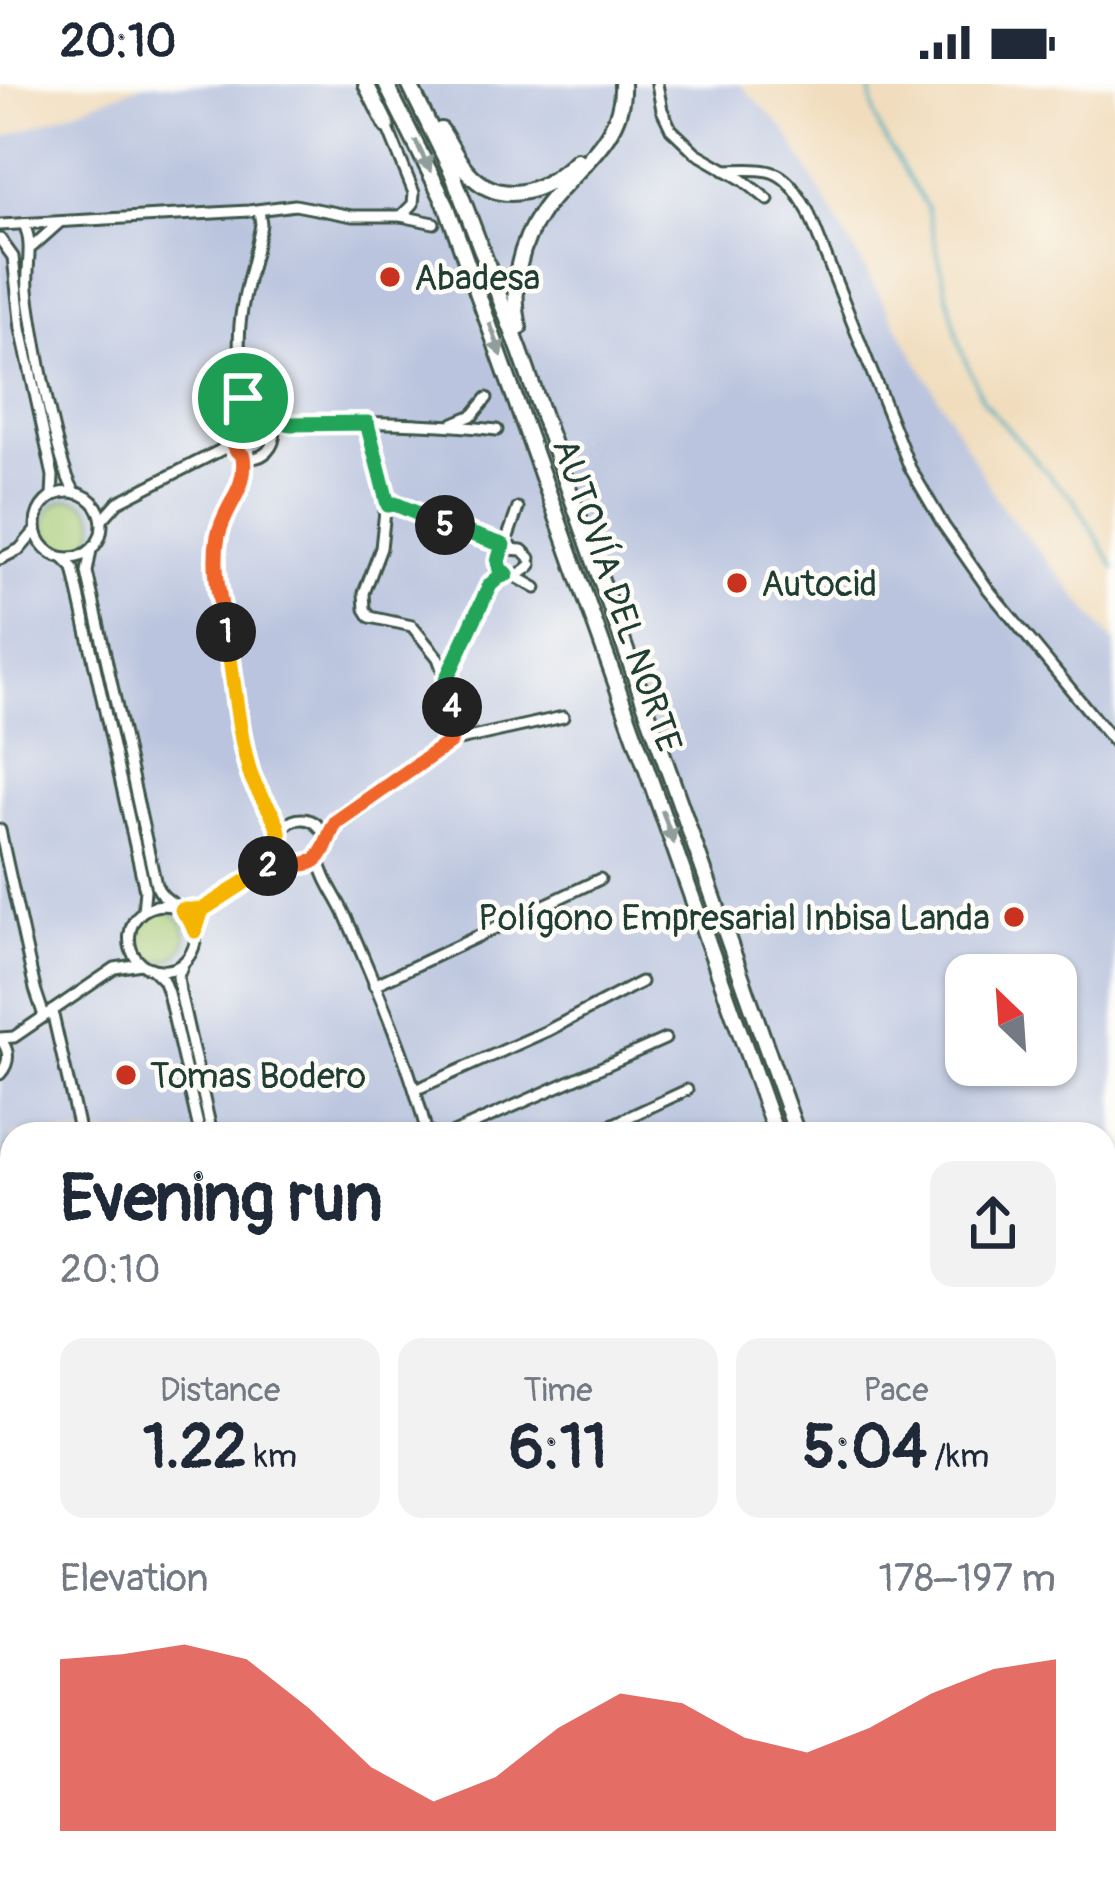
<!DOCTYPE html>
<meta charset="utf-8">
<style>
:root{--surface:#fff;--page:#f2f2f3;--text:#1f2937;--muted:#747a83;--accent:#d93025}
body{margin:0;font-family:Pangolin,sans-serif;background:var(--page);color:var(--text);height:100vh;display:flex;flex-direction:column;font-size:45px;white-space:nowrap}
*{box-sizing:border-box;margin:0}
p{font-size:39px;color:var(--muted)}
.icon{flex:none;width:66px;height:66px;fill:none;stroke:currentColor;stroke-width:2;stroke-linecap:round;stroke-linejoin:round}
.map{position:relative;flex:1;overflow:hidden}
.sheet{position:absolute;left:0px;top:1038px;width:1116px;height:768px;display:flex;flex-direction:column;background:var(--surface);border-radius:36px 36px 0 0;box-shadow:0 3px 9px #0004}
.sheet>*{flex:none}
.needle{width:78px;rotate:335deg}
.tools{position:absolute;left:945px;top:870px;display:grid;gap:24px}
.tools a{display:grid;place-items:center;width:132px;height:132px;border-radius:24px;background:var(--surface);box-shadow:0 3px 9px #0004;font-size:60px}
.pin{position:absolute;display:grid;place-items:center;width:102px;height:102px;color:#fff;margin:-51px;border:6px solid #fff;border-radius:50%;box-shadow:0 3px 12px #0007}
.km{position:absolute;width:60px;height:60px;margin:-30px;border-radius:50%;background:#222;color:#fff;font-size:33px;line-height:60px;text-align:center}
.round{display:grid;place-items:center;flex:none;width:126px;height:126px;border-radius:24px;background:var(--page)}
.head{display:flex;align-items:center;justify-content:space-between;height:204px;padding:0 60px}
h1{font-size:66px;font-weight:700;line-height:90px}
.figures{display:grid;grid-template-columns:repeat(3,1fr);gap:18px;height:204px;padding:12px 60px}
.figures div{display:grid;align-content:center;border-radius:24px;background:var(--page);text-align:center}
.figures b{font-size:60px;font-weight:700}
.figures small{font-size:33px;font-weight:400}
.figures p{font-size:33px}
.chart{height:336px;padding:24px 60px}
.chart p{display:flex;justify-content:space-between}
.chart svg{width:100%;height:216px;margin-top:12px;fill:var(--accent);opacity:.7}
.status{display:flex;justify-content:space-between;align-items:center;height:84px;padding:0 60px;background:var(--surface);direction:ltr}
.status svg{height:33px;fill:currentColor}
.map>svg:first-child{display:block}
.industrial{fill:#bac4de;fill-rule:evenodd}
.green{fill:#a3c872;stroke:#618253;stroke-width:3}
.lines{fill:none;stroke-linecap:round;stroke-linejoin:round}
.stream{stroke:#3faabf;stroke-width:3}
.minor-casing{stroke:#3e5549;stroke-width:15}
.highway-casing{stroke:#3e5549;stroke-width:20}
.minor{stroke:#fff;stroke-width:9}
.highway{stroke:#fff;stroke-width:14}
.oneway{fill:#8f9e9a}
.split-1-casing{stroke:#fff;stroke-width:24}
.split-2-casing{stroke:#fff;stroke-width:24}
.split-3-casing{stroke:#fff;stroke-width:24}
.split-4-casing{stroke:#fff;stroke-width:24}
.split-5-casing{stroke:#fff;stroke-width:24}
.split-6-casing{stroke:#fff;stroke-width:24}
.split-1{stroke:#f0652b;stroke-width:15}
.split-2{stroke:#f5b400;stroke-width:15}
.split-3{stroke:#f5b400;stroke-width:15}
.split-4{stroke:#f0652b;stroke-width:15}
.split-5{stroke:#22a559;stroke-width:15}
.split-6{stroke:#22a559;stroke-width:15}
.poi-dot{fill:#c8321e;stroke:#fdfcf7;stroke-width:4.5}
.labels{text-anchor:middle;stroke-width:9;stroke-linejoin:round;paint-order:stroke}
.poi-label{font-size:36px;fill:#1f3d34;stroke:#fdfcf7;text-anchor:start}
.street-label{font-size:36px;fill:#1f3d34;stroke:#fdfcf7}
</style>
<div class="status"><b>20:10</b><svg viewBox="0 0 49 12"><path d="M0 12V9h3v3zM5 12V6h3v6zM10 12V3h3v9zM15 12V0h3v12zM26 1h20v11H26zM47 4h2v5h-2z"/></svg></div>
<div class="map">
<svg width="1115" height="1806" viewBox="0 0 1115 1806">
<rect width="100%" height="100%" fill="#fdfcf7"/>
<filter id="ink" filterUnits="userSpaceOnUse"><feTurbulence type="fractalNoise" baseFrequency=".00833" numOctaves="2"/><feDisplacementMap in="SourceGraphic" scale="24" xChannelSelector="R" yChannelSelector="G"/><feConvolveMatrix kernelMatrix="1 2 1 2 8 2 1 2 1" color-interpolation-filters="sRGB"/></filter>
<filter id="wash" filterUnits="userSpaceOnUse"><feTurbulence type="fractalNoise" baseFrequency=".004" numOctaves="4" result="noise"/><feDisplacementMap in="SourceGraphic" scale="48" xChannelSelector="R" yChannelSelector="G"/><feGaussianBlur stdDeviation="2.7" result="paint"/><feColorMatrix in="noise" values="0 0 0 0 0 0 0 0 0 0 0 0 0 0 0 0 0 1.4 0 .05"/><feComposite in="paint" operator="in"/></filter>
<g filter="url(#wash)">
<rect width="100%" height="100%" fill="#f1ddbd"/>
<!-- industrial -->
<path class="industrial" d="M 144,0 L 740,0 L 785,46 L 999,419 L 1115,559 L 1115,1806 L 841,1806 L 829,1794 L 1104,1794 L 1104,1050 L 12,1050 L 12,1794 L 157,1794 L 122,1806 L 0,1806 L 0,55 ZM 966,891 L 1056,891 L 1056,981 L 966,981 Z"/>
<!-- green -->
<g class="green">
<circle cx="70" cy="440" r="25"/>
<circle cx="161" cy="852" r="25"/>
</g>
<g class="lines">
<!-- stream -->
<g class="stream">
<polyline points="869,0 875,34 881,48 927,124 960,263 983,317 1057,400 1074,415 1115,484"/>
<polyline points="824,1806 841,1794"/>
</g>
</g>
</g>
<g filter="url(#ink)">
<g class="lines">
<defs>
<g id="minor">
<polyline points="657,0 662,26 671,45 696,69 743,96 768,116"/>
<polyline points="387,42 414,109 413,120 401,132"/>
<path d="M 724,86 C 774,85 782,82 808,127 L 910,384 L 944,442 L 988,505 L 1115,659"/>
<path d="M 24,140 C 34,162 26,181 28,205 C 31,240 57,386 76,409"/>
<polyline points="0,141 249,127 295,121 352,132 401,132 434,139"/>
<polyline points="0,155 13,173 21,245 53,392 52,413"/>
<polyline points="32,163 59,139"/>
<path d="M 269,335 C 294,341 319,338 344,338 C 395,339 446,340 497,346"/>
<path d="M 235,337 L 251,328 L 266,332 L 275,347 C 274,382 231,382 230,352 C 229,339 241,330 242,317 C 243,308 240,298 240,289 C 239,270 238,251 241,232 C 245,201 256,171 261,140 L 259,126"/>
<polyline points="367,339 369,356 389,421 385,427 381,464 364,509 365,525 370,533 412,542 438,574 446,596 455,639 450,658"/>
<polyline points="454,339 473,331 487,314"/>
<polyline points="243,372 244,398 229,423 219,448 217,488 249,686 259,714 274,733 279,754"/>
<circle cx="69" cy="441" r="33"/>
<polyline points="389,421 395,420 462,448 512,463"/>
<polyline points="102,436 118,418 221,366 230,353"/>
<polyline points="508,465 522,466 530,474"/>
<path d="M 91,466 L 87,488 L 156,801 C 164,820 186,822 193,841 C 198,853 195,866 186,876 C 180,883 171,887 161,886 C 115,885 120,813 172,822"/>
<polyline points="63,474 73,484 75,493 145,806 143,827"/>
<polyline points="0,475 20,465 36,446"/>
<path d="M 498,477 L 500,486 C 513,494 521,491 531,481"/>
<polyline points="513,491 536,504"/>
<polyline points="446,595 491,501 518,424"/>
<circle cx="302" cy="758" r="23"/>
<polyline points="0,746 35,905 44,932"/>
<polyline points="325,757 336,738 450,658 563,633"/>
<path d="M 319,774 C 323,796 337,813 346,833 C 375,900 410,979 427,1050"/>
<path d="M 181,826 C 225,830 248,777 292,779"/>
<polyline points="183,880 178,892 180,908 212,1050"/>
<polyline points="151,884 163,896 168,909 200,1050"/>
<polyline points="374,901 600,795"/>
<polyline points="52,927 80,1050"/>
<polyline points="0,954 14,953 115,884 141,880"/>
<path d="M 0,955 C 10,966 10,979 0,990"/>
<polyline points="415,1006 547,947 641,898"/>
<polyline points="451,1050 665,955"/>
<polyline points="592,1050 687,1006"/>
<polyline points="0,1122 12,1214"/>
<polyline points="1104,1127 1115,1116"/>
<polyline points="12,1252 7,1266 12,1282"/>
<polyline points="12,1380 8,1439 12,1480"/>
<polyline points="1104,1381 1115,1387"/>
<polyline points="12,1549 7,1563 12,1579"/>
<polyline points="9,1804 22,1804 51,1794"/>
<polyline points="9,1806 5,1676 12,1621"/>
</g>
<g id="highway">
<polyline points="366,0 387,42"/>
<polyline points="386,0 447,123 776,1050"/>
<polyline points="409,0 452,88 520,267 797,1050"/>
<path d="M 441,46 C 450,60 457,76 467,87 C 501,126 546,107 577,76"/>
<path d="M 519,244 C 510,203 519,160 543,126 C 572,85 625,56 622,0"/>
<polyline points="1104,1761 1115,1781"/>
<polyline points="1091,1794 1097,1806"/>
<polyline points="1104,1794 1110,1806"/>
</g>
</defs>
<!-- minor casing -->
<use href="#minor" class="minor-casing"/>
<!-- highway casing -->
<use href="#highway" class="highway-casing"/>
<!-- minor -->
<use href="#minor" class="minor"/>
<!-- highway -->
<use href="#highway" class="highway"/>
</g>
<!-- one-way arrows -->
<defs><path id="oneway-solid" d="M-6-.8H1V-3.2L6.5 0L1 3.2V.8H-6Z" transform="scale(3)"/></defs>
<g class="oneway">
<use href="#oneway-solid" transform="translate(423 72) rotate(64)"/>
<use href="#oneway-solid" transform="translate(496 256) rotate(70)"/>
<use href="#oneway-solid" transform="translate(668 743) rotate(71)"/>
</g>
</g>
<g class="lines" filter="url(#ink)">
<defs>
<path id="split-1" d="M 226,548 C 220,517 212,483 218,452 C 225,420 248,406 243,372 C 219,354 238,337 243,314"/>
<path id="split-2" d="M 226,548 C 234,594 237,644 250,689 C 257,711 276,729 279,748 C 281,762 277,772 268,782"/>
<polyline id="split-3" points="268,782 268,783 202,826 182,826 190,836 195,847 202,826 271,781 289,779"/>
<path id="split-4" d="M 289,779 C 325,786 322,762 336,738 L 450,658 L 455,639 L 452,623"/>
<polyline id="split-5" points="445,441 503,461 498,477 500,486 507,490 499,493 490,501 446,596 452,623"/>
<polyline id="split-6" points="243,314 255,328 290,340 367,339 388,421 395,420 445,441"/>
</defs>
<!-- split-1 casing -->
<use href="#split-1" class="split-1-casing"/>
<!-- split-2 casing -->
<use href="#split-2" class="split-2-casing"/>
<!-- split-3 casing -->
<use href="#split-3" class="split-3-casing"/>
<!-- split-4 casing -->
<use href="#split-4" class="split-4-casing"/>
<!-- split-5 casing -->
<use href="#split-5" class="split-5-casing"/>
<!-- split-6 casing -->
<use href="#split-6" class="split-6-casing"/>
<!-- split-1 -->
<use href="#split-1" class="split-1"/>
<!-- split-2 -->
<use href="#split-2" class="split-2"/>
<!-- split-3 -->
<use href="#split-3" class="split-3"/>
<!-- split-4 -->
<use href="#split-4" class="split-4"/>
<!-- split-5 -->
<use href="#split-5" class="split-5"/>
<!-- split-6 -->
<use href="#split-6" class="split-6"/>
</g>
<!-- markers -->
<g class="poi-dot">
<circle cx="390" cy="193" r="12"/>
<circle cx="737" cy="499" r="12"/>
<circle cx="1014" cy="833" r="12"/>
<circle cx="126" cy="991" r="12"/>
</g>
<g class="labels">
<!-- poi labels -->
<g class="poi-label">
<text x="414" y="206">Abadesa</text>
<text x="761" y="512">Autocid</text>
<text x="990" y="846" text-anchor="end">Polígono Empresarial Inbisa Landa</text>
<text x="150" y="1004">Tomas Bodero</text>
</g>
<!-- street labels -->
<g class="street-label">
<text transform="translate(618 511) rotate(71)" y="13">AUTOVÍA DEL NORTE</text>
</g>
</g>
</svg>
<div class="tools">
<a><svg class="needle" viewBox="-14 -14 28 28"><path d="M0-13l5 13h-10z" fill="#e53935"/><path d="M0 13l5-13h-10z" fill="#747a83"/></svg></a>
</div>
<div class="pin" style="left:243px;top:314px;background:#1e9e55"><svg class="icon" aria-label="arrive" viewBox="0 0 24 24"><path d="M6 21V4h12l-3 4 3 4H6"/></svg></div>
<b class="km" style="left:226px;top:548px">1</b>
<b class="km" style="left:268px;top:782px">2</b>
<b class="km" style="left:452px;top:623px">4</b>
<b class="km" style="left:445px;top:441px">5</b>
<section class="sheet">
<div class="head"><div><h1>Evening run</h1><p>20:10</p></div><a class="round"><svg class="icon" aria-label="share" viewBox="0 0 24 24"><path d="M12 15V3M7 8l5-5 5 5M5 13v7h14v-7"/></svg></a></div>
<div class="figures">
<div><p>Distance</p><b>1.22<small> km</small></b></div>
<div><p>Time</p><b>6:11</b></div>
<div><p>Pace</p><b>5:04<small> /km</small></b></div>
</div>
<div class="chart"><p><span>Elevation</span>178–197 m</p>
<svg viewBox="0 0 160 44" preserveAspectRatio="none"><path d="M0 44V9L10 8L20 6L30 9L40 19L50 31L60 38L70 33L80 23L90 16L100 18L110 25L120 28L130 23L140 16L150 11L160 9V44z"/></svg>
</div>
</section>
</div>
